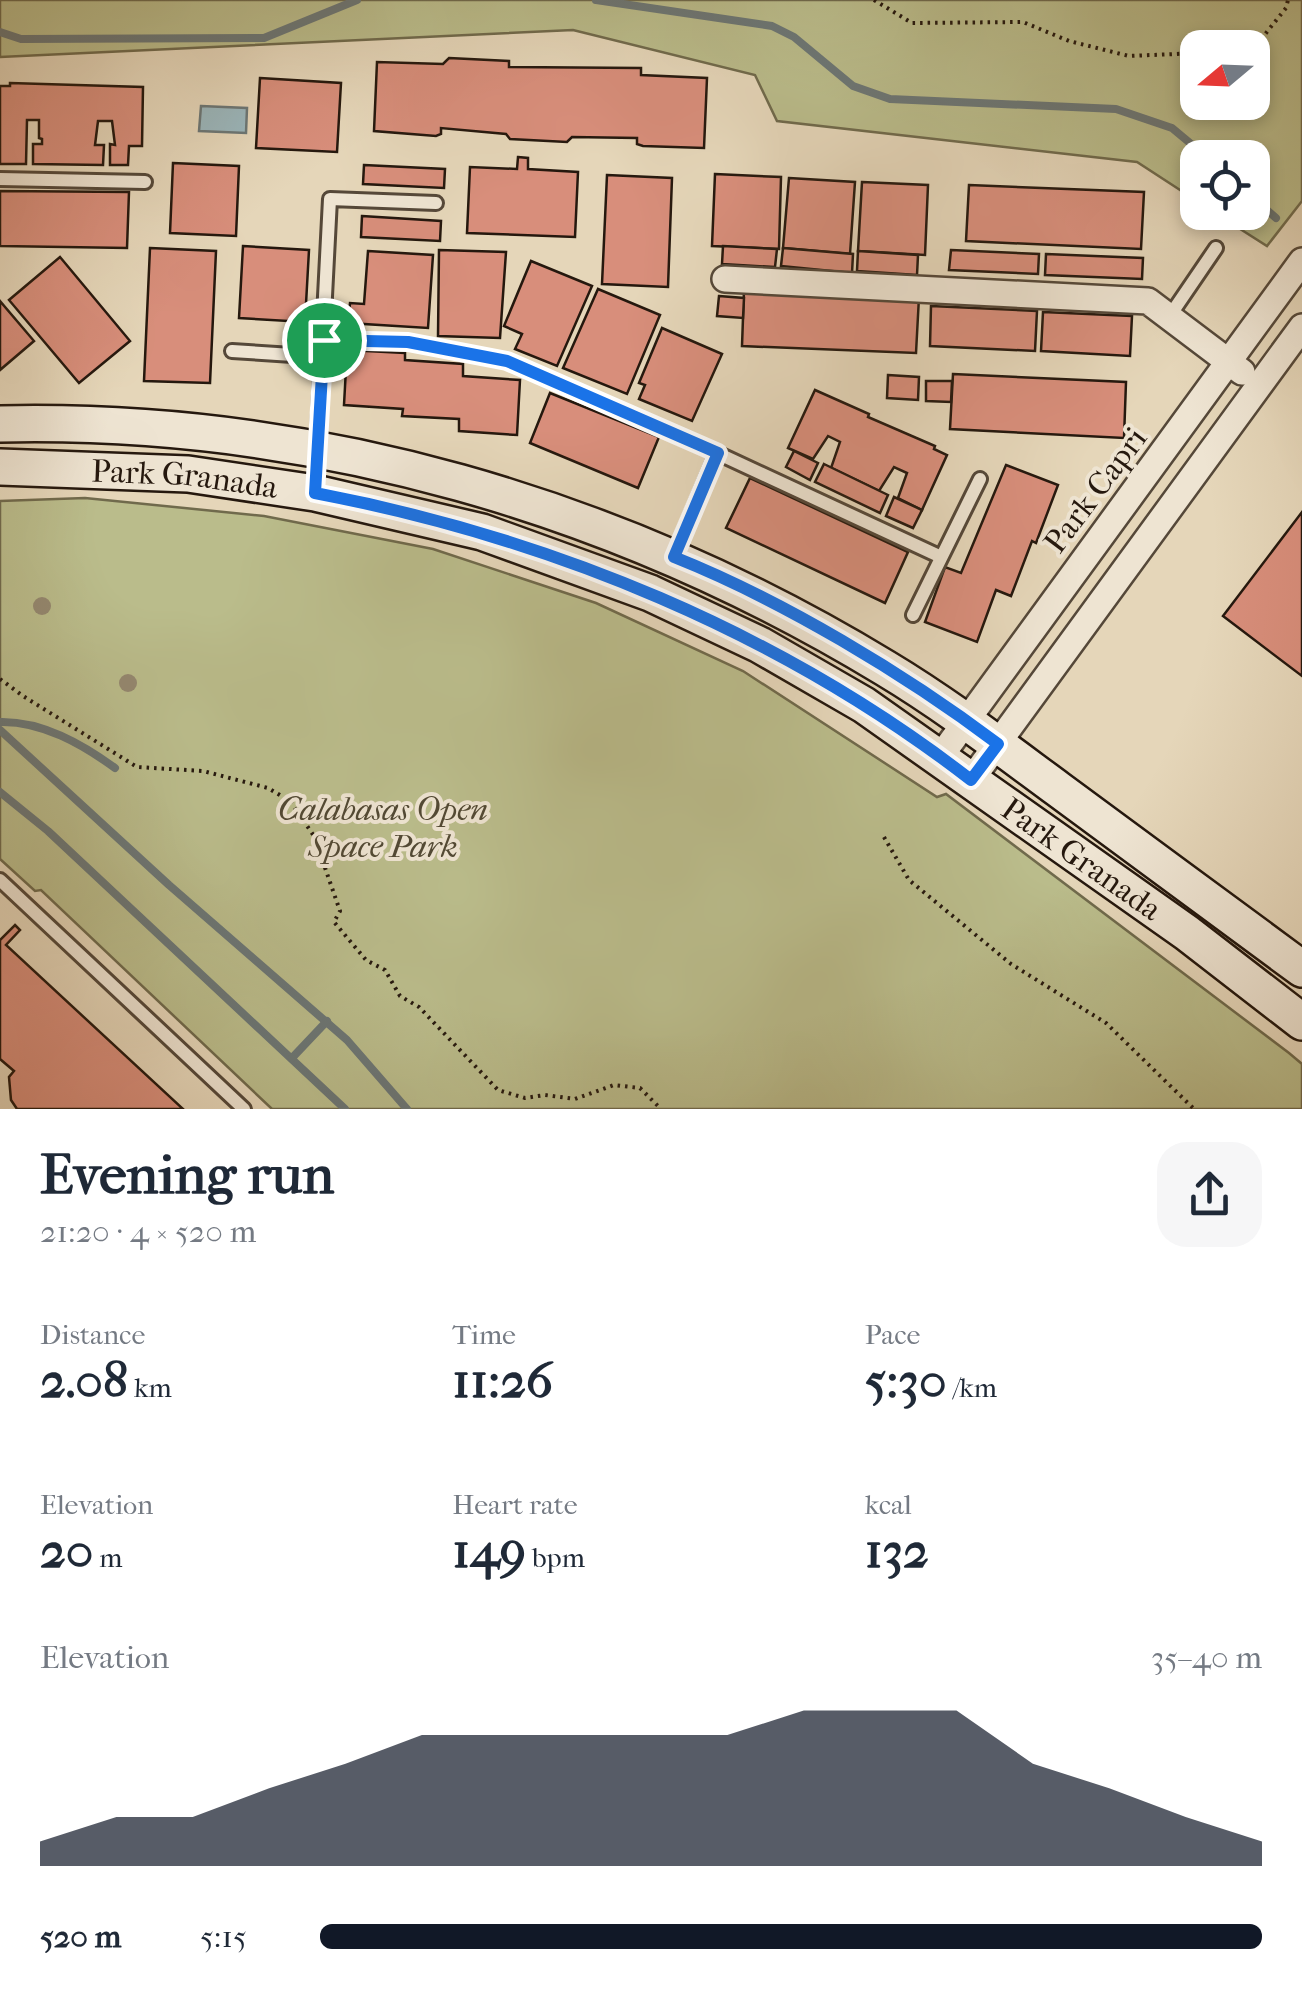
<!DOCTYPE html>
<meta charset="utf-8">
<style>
:root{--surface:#fff;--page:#f6f6f7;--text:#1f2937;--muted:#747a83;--accent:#111827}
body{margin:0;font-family:"IM FELL French Canon",serif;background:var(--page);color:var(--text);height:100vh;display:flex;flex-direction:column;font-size:38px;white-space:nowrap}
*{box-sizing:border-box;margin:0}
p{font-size:32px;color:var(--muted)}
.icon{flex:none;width:55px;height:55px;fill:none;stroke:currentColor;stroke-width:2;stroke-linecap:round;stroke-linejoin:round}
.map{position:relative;height:1109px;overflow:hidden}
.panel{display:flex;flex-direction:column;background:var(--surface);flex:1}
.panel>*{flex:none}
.needle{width:65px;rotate:251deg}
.tools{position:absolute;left:1180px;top:30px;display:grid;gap:20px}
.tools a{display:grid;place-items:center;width:90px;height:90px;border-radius:20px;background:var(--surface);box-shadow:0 5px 15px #0003;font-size:50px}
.pin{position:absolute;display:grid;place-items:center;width:85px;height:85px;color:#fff;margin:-42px;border:5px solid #fff;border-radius:50%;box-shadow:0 2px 10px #0007}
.round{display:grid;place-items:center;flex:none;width:105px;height:105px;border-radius:30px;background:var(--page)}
.overview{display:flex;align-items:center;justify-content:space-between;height:170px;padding:0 40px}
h1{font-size:55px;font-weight:800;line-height:75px}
.stats{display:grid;grid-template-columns:repeat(3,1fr);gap:15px;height:170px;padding:10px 40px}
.stats div{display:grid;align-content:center}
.stats b{font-size:50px;font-weight:800}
.stats small{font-size:28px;font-weight:400}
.stats p{font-size:28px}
.chart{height:280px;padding:20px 40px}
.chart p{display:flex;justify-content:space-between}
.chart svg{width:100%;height:180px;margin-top:10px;fill:var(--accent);opacity:.7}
ul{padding:0 40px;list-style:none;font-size:32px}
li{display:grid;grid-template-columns:160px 120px 1fr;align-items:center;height:75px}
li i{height:25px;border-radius:12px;background:var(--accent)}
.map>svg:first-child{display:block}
.green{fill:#babc8b;stroke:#706a4c;stroke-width:2.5;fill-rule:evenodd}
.water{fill:#9bb6bb;stroke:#6c7776;stroke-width:2.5}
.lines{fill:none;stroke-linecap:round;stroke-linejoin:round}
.stream{stroke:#6c7776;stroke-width:8}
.building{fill:#d88e7b;stroke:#25180e;stroke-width:2.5}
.lane-casing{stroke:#554839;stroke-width:18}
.street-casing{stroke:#554839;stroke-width:30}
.secondary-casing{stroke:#25180e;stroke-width:40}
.path{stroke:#25180e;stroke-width:4;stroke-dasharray:2.5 5;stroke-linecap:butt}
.lane{stroke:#eee4d2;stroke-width:12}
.street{stroke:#eee4d2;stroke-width:25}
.secondary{stroke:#eee4d2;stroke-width:35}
.tree{fill:#948870}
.route-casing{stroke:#fff;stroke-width:20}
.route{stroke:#1a73e8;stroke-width:12}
.labels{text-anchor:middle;stroke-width:8;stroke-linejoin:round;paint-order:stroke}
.street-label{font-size:32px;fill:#25180e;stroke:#eee4d2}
.park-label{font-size:32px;font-style:italic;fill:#524934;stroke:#eee4d2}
</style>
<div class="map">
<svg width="1302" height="1109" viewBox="0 0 1302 1109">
<rect width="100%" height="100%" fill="#e5d6b9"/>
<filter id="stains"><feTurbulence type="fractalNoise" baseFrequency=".002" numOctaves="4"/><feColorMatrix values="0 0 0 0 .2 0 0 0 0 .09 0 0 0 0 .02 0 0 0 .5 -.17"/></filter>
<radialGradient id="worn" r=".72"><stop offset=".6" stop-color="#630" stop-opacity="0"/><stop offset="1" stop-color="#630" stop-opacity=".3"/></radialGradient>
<!-- green -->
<g class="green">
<path d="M 0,0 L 1302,0 L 1302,201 L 1267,246 L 1215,213 L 1252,212 L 1252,158 L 1198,158 L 1197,201 L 1137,162 L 777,121 L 755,75 L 573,30 L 0,57 ZM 1198,48 L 1252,48 L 1252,102 L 1198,102 Z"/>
<polygon points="85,498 264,516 433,549 596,603 743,671 937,797 946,794 1289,1053 1302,1064 1302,1109 272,1109 41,890 35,891 0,859 0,501"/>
</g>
<!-- water -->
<polygon class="water" points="201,106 247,108 246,133 199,131"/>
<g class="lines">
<!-- stream -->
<g class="stream">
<polyline points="596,0 772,26 794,37 853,86 890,99 1116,109 1172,128 1208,158"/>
<polyline points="0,32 21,39 264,38 357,0"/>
<polyline points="1252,197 1276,218"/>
<path d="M 0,722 C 42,721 82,744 115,768"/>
<polyline points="0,730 169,885 347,1040 407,1109"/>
<polyline points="0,792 48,831 345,1109"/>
<polyline points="292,1058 327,1021"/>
</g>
</g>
<!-- building -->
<g class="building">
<polygon points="449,58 509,61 509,67 641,68 641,75 707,78 704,148 643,146 637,144 637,138 572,137 567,142 510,139 506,134 441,128 441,134 436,136 374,131 377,62 443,64"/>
<polygon points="260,78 341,83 337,152 256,148"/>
<polygon points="10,83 143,87 142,146 129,146 128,165 110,165 110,144 115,145 112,121 98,121 95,145 104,145 103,165 33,164 33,144 42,144 42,139 39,138 39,120 27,120 26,164 0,164 0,86 10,86"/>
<polygon points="518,157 528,158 528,169 578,172 575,237 467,233 470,167 517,169"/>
<polygon points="173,163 239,166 236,236 170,233"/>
<polygon points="364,165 445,169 444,188 363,184"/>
<polygon points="715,174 781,177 779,249 712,246"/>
<polygon points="607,175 672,178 668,287 602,284"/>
<polygon points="789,178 855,182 850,254 783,248"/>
<polygon points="862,182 928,185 925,255 858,251"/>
<polygon points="969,185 1144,192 1141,249 966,241"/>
<polygon points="0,191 129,192 127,248 0,246"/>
<polygon points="362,216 441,221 440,241 361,237"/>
<polygon points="243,246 309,250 305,322 239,318"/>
<polygon points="723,246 777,249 775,267 722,264"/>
<polygon points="150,248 216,251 210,383 144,381"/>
<polygon points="783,248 853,254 852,273 781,266"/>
<polygon points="439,250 506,252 500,338 438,336"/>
<polygon points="951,250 1039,254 1038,274 949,270"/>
<polygon points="368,251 433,255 428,328 348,323 350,303 364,304"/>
<polygon points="858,251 918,255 917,275 857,271"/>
<polygon points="1046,254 1143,258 1142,279 1045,275"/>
<polygon points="60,257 130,341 79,383 9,300"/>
<polygon points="531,261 592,286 557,366 515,349 522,334 504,326"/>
<polygon points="598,289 660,315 627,394 563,368"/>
<polygon points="744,290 919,297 916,353 742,346"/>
<polygon points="719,296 744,298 743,318 717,316"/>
<polygon points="0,301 34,341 0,370"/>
<polygon points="931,306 1037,311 1035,351 930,346"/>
<polygon points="1043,312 1132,316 1130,356 1041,351"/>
<polygon points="662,328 722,354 692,421 639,399 645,385 639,383"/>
<polygon points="347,350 405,353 405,360 463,364 463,376 520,380 517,435 459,431 459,419 402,416 403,409 344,405"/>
<polygon points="953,374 1126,382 1124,438 950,429"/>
<polygon points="888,375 919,377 918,400 887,398"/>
<polygon points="926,381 952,381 951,402 926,401"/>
<polygon points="815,390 869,414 868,417 935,446 934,449 947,455 922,510 898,498 907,473 894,467 879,491 831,468 840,442 828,436 813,459 788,448"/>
<polygon points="550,393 659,437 638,488 530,443"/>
<polygon points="794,451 818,463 810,480 786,467"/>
<polygon points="824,464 888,495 880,513 815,482"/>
<polygon points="1006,465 1058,485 1036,543 1032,541 1011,596 996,590 977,642 925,622 945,567 961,573"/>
<polygon points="750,478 908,552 885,603 726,528"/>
<polygon points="894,497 922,510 913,528 886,516"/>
<polygon points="1302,512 1302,676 1223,616"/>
<polygon points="15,925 20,930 6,945 183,1109 17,1109 11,1100 9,1077 14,1071 0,1059 0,940"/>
</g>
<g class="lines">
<defs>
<g id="lane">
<polyline points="0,179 145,182"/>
<polyline points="1169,317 1216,248"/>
<polyline points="324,341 409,342 507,361 717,453 939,556"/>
<polyline points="232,351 323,357"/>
<polyline points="315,491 330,199 436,203"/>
<polyline points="675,554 717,453"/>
<polyline points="913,615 980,479"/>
<polyline points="0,880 244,1109"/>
</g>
<g id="street">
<polyline points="725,279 1148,301 1242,372"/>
<polyline points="940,757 1302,261"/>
<polyline points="971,780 1302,327"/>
</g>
<g id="secondary">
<path d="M 0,424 C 313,417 618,506 885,668 C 945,704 1001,747 1058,789 C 1139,849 1221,909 1302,969"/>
<path id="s1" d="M 0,467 L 188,474 L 315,493 L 482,532 L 650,593 L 760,645 L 864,705 L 1187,933 L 1302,1022"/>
</g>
</defs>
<!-- lane casing -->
<use href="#lane" class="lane-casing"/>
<!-- street casing -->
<use href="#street" class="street-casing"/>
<!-- secondary casing -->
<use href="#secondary" class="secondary-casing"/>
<!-- path -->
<g class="path">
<polyline points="874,0 912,23 1023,22 1069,41 1129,56 1198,53"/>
<polyline points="1241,48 1258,43 1286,8 1288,0"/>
<polyline points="0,679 23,696 137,767 203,771 268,788 290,801 314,836 340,911 334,922 366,960 385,970 400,996 419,1007 498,1090 525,1098 545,1095 575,1099 614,1085 640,1088 661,1109"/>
<polyline points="884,837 909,880 1011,964 1106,1023 1194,1109"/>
</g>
<!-- lane -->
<use href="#lane" class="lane"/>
<!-- street -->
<use href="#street" class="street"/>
<!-- secondary -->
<use href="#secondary" class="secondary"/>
</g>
<!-- trees -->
<g class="tree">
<circle cx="42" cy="606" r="9"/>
<circle cx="128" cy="683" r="9"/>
</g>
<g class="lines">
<defs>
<path id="route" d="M 324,340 L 408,342 L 507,361 L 718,453 L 674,557 C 782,600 905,674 998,744 L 971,780 C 780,632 551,538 315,493 Z"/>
</defs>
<!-- route casing -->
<use href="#route" class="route-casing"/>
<!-- route -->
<use href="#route" class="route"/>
</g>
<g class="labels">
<!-- street labels -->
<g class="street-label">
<text dy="11" stroke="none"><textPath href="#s1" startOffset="185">Park Granada</textPath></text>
<text transform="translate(1095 490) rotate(-53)" y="11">Park Capri</text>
<text dy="11" stroke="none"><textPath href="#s1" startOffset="1175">Park Granada</textPath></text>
</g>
<!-- park labels -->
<g class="park-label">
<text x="383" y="820">Calabasas Open<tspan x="383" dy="37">Space Park</tspan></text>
</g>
</g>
<rect width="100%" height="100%" filter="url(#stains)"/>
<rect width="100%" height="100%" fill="url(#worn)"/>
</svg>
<div class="tools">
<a><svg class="needle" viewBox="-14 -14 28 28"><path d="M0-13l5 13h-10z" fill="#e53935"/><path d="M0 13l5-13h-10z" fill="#747a83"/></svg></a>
<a><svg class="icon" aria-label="locate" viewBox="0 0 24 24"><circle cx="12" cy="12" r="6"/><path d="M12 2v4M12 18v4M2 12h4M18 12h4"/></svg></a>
</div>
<div class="pin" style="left:324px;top:340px;background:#1e9e55"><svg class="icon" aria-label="arrive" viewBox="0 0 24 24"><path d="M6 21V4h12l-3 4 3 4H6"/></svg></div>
</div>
<section class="panel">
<div class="overview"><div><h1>Evening run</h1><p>21:20 · 4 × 520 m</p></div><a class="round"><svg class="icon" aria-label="share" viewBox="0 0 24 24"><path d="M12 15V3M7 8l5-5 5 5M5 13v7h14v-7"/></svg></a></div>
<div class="stats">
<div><p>Distance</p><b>2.08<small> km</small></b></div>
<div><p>Time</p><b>11:26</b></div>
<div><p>Pace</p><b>5:30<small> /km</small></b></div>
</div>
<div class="stats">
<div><p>Elevation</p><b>20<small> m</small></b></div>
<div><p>Heart rate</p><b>149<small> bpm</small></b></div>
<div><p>kcal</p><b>132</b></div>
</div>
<div class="chart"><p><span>Elevation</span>35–40 m</p>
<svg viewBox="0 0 160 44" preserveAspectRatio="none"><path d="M0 44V38L10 32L20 32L30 25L40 19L50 12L60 12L70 12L80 12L90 12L100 6L110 6L120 6L130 19L140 25L150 32L160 38V44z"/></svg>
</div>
<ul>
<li><b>520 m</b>5:15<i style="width:100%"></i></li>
</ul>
</section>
